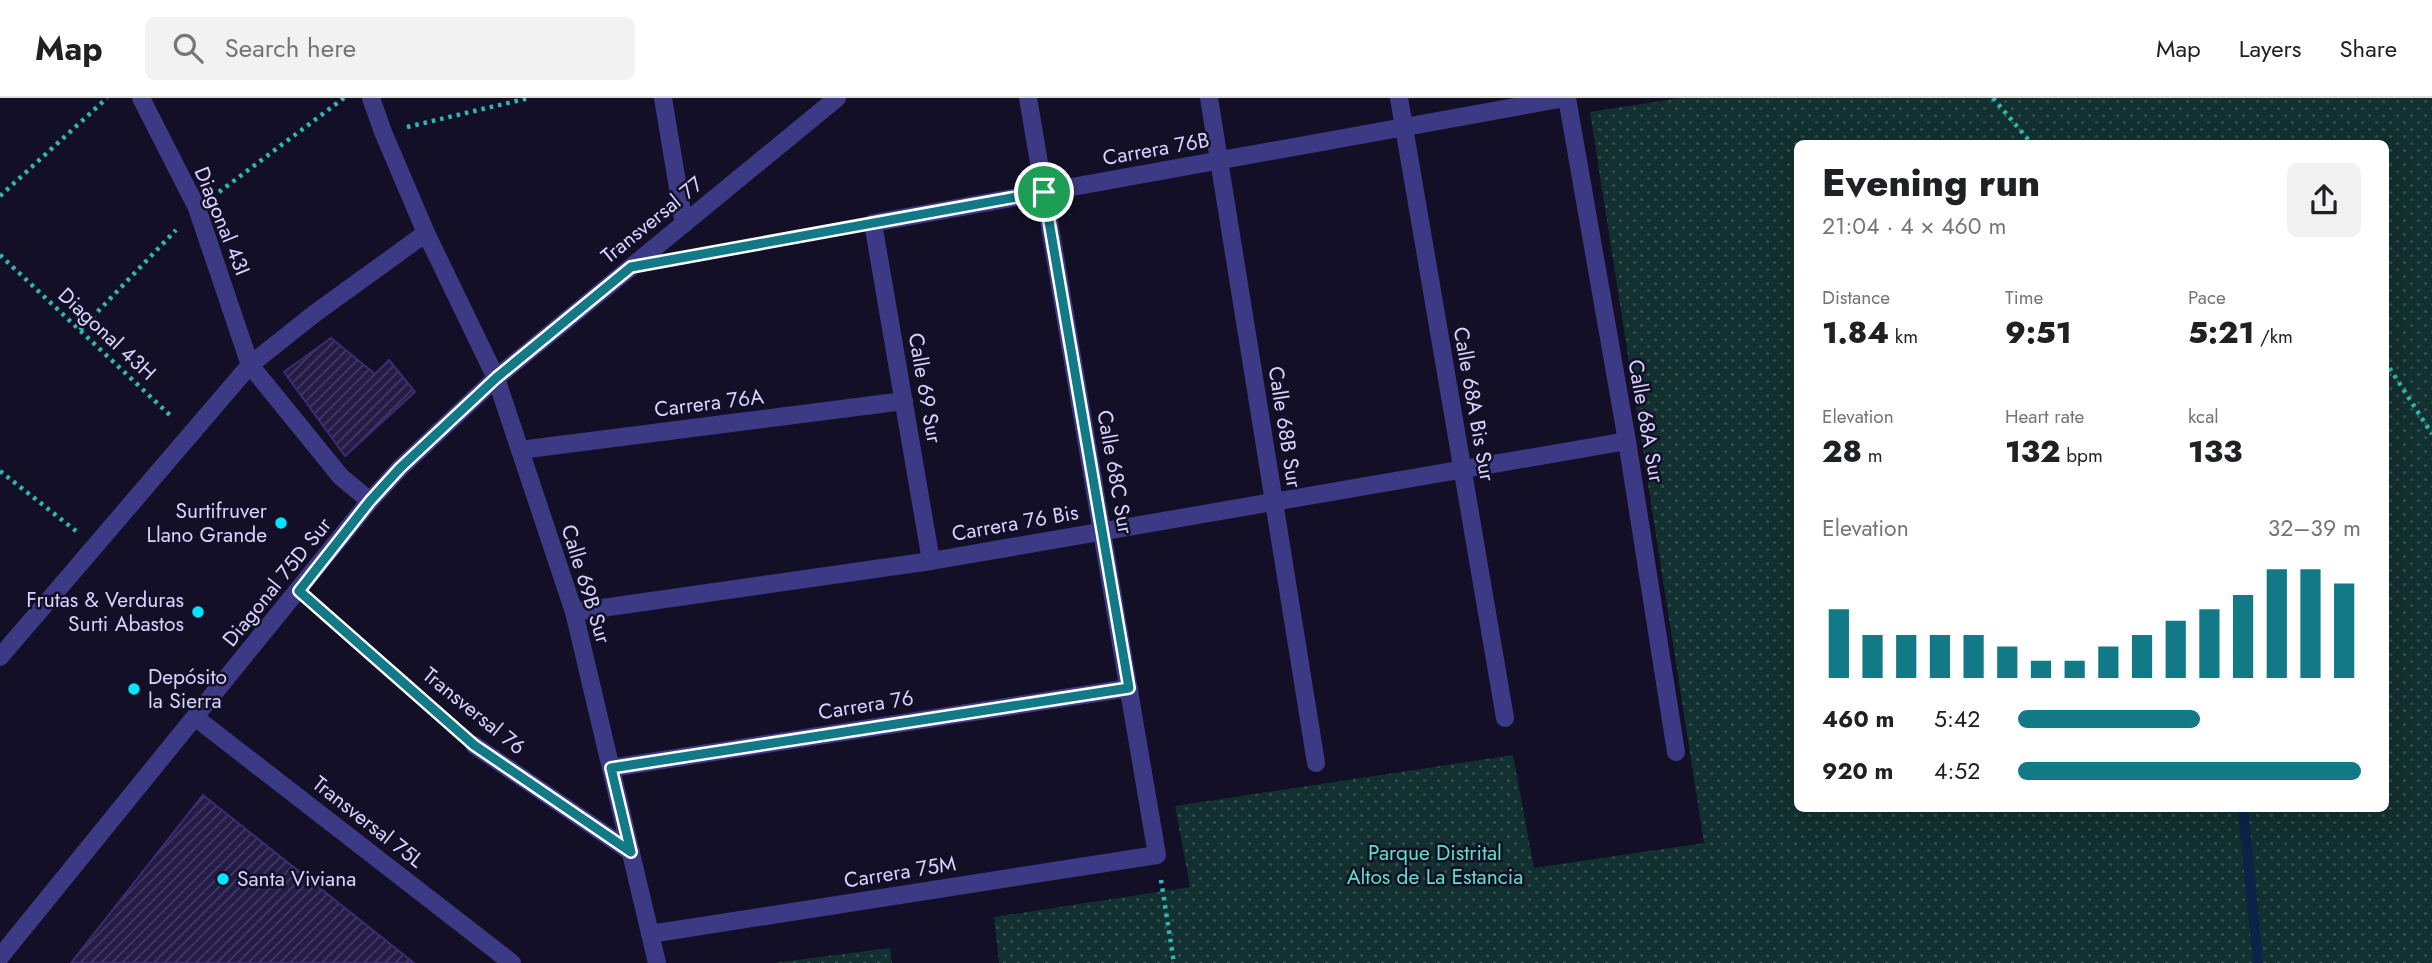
<!DOCTYPE html>
<meta charset="utf-8">
<style>
:root{--surface:#fff;--page:#f2f2f2;--text:#202124;--muted:#757577;--line:#e0e0e0;--accent:#127987}
body{margin:0;font-family:Jost,sans-serif;background:var(--page);color:var(--text);height:100vh;display:flex;flex-direction:column;font-size:26px;white-space:nowrap}
*{box-sizing:border-box;margin:0}
p{font-size:23px;color:var(--muted)}
.icon{flex:none;width:38px;height:38px;fill:none;stroke:currentColor;stroke-width:2;stroke-linecap:round;stroke-linejoin:round}
.map{position:relative;flex:1;overflow:hidden}
.side{position:absolute;left:1794px;top:42px;width:595px;height:672px;display:flex;flex-direction:column;background:var(--surface);border-radius:10px;box-shadow:0 7px 28px #0002}
.side>*{flex:none}
.pin{position:absolute;display:grid;place-items:center;width:60px;height:60px;color:#fff;margin:-30px;border:4px solid #fff;border-radius:50%;box-shadow:0 2px 7px #0007}
.round{display:grid;place-items:center;flex:none;width:74px;height:74px;border-radius:10px;background:var(--page)}
.summary{display:flex;align-items:center;justify-content:space-between;height:119px;padding:0 28px}
h1{font-size:38px;font-weight:800;line-height:52px}
.figures{display:grid;grid-template-columns:repeat(3,1fr);gap:10px;height:119px;padding:7px 28px}
.figures div{display:grid;align-content:center}
.figures b{font-size:30px;font-weight:800}
.figures small{font-size:19px;font-weight:400}
.figures p{font-size:19px}
.chart{height:196px;padding:14px 28px}
.chart p{display:flex;justify-content:space-between}
.chart svg{width:100%;height:126px;margin-top:7px;stroke:var(--accent);stroke-width:6}
ul{padding:0 28px;list-style:none;font-size:23px}
li{display:grid;grid-template-columns:112px 84px 1fr;align-items:center;height:52px}
li i{height:18px;border-radius:9px;background:var(--accent)}
header{display:flex;align-items:center;gap:42px;box-sizing:border-box;height:98px;padding:0 35px;background:var(--surface);border-bottom:2px solid var(--line)}
header strong{font-size:33px}
nav{display:flex;gap:38px;margin-inline-start:auto;font-size:24px}
.search{width:490px;height:63px;background:var(--page);display:flex;align-items:center;gap:18px;box-sizing:border-box;padding:0 24px;border-radius:10px;color:var(--muted);font-size:26px}
.map>svg:first-child{display:block}
.park{fill:url(#park-dots);fill-rule:evenodd}
.lines{fill:none;stroke-linecap:round;stroke-linejoin:round}
.stream{stroke:#0c2248;stroke-width:10}
.building{fill:url(#building-hatch);stroke:#3b2d73;stroke-width:2}
.path{stroke:#2fb8b0;stroke-width:4.5;stroke-dasharray:3.5 5;stroke-linecap:butt}
.minor{stroke:#3d3a85;stroke-width:18}
.route-casing{stroke:#fff;stroke-width:14}
.route{stroke:#127987;stroke-width:9}
.poi-dot{fill:#00e5ff;stroke:#130f26;stroke-width:2.5}
.labels{text-anchor:middle;stroke-width:5;stroke-linejoin:round;paint-order:stroke}
.street-label{font-size:21px;fill:#d9d4ff;stroke:#130f26}
.poi-label{font-size:21px;fill:#d9d4ff;stroke:#130f26;text-anchor:end}
.park-label{font-size:21px;fill:#5fe0c0;stroke:#130f26}
</style>
<header>
<strong>Map</strong>
<div class="search"><svg class="icon" aria-label="search" viewBox="0 0 24 24"><circle cx="10" cy="10" r="6"/><path d="M15 15l6 6"/></svg>Search here</div>
<nav><a>Map</a><a>Layers</a><a>Share</a></nav>
</header>
<div class="map">
<svg width="2432" height="865" viewBox="0 0 2432 865">
<defs>
<pattern id="park-dots" width="8" height="8" patternUnits="userSpaceOnUse" patternTransform="scale(1.75)"><rect width="8" height="8" fill="#12302f"/><path d="M2 2h.1M6 6h.1" fill="none" stroke="#344d4e" stroke-width="1.8" stroke-linecap="round"/></pattern>
<pattern id="building-hatch" width="6" height="6" patternUnits="userSpaceOnUse" patternTransform="scale(1.75)"><rect width="6" height="6" fill="#241b47"/><path d="M-1 1l2-2M0 6l6-6M5 7l2-2" fill="none" stroke="#433b63"/></pattern>
</defs>
<rect width="100%" height="100%" fill="#130f26"/>
<!-- park -->
<g class="park">
<path d="M 1679,0 L 2432,0 L 2432,865 L 999,865 L 994,819 L 1190,789 L 1175,708 L 1513,657 L 1534,770 L 1704,745 L 1590,14 ZM 1797,46 L 2385,46 L 2385,710 L 1797,710 Z"/>
<polygon points="890,850 892,865 773,865"/>
</g>
<g class="lines">
<!-- stream -->
<polyline class="stream" points="2243,710 2258,865"/>
</g>
<!-- building -->
<g class="building">
<polygon points="331,240 375,276 389,262 415,294 345,358 284,274"/>
<polygon points="203,697 414,865 71,865"/>
</g>
<g class="lines">
<!-- path -->
<g class="path">
<polyline points="1993,0 2032,46"/>
<polyline points="407,29 529,0"/>
<polyline points="219,94 344,0"/>
<polyline points="0,98 107,0"/>
<polyline points="0,157 173,320"/>
<polyline points="688,159 848,130"/>
<polyline points="80,232 176,132"/>
<polyline points="2385,263 2432,336"/>
<polyline points="0,373 76,433"/>
<polyline points="317,509 455,630"/>
<polyline points="1161,782 1174,865"/>
</g>
<!-- minor -->
<g class="minor">
<polyline points="141,0 197,110 250,267 341,379 370,403"/>
<polyline points="371,0 383,34 426,135 496,280 574,514 657,865"/>
<polyline points="663,0 684,126"/>
<polyline points="1209,0 1316,665"/>
<polyline points="1399,0 1505,620"/>
<polyline points="1567,0 1627,343 1676,654"/>
<polyline points="520,352 904,303"/>
<polyline points="931,463 873,125 1565,0"/>
<polyline points="574,514 931,463 1627,343"/>
<polyline points="0,559 250,267 314,216 426,135"/>
<polyline points="196,620 512,865"/>
<polyline points="474,647 631,754"/>
<polyline points="611,670 1129,590"/>
<polyline points="650,836 1157,757 1028,0"/>
<polyline points="0,859 370,403 400,370 496,280 837,0"/>
</g>
</g>
<g class="lines">
<defs>
<polygon id="route" points="1044,94 1129,590 611,670 631,754 474,647 299,493 370,403 400,370 496,280 631,169"/>
</defs>
<!-- route casing -->
<use href="#route" class="route-casing"/>
<!-- route -->
<use href="#route" class="route"/>
</g>
<!-- markers -->
<g class="poi-dot">
<circle cx="281" cy="425" r="7"/>
<circle cx="198" cy="514" r="7"/>
<circle cx="134" cy="591" r="7"/>
<circle cx="223" cy="781" r="7"/>
</g>
<g class="labels">
<!-- street labels -->
<g class="street-label">
<text transform="translate(1156 51) rotate(-10)" y="7">Carrera 76B</text>
<text transform="translate(652 122) rotate(-39)" y="7">Transversal 77</text>
<text transform="translate(222 123) rotate(68)" y="7">Diagonal 43I</text>
<text transform="translate(107 236) rotate(43)" y="7">Diagonal 43H</text>
<text transform="translate(925 290) rotate(80)" y="7">Calle 69 Sur</text>
<text transform="translate(709 305) rotate(-7)" y="7">Carrera 76A</text>
<text transform="translate(1474 306) rotate(80)" y="7">Calle 68A Bis Sur</text>
<text transform="translate(1646 323) rotate(80)" y="7">Calle 68A Sur</text>
<text transform="translate(1285 329) rotate(81)" y="7">Calle 68B Sur</text>
<text transform="translate(1115 374) rotate(80)" y="7">Calle 68C Sur</text>
<text transform="translate(1015 425) rotate(-10)" y="7">Carrera 76 Bis</text>
<text transform="translate(277 484) rotate(-51)" y="7">Diagonal 75D Sur</text>
<text transform="translate(586 486) rotate(73)" y="7">Calle 69B Sur</text>
<text transform="translate(866 607) rotate(-9)" y="7">Carrera 76</text>
<text transform="translate(474 613) rotate(39)" y="7">Transversal 76</text>
<text transform="translate(368 724) rotate(38)" y="7">Transversal 75L</text>
<text transform="translate(900 774) rotate(-9)" y="7">Carrera 75M</text>
</g>
<!-- poi labels -->
<g class="poi-label">
<text x="267" y="420">Surtifruver<tspan x="267" dy="24">Llano Grande</tspan></text>
<text x="184" y="509">Frutas &amp; Verduras<tspan x="184" dy="24">Surti Abastos</tspan></text>
<text x="148" y="586" text-anchor="start">Depósito<tspan x="148" dy="24">la Sierra</tspan></text>
<text x="237" y="788" text-anchor="start">Santa Viviana</text>
</g>
<!-- park labels -->
<g class="park-label">
<text x="1435" y="762">Parque Distrital<tspan x="1435" dy="24">Altos de La Estancia</tspan></text>
</g>
</g>
</svg>
<div class="pin" style="left:1044px;top:94px;background:#1e9e55"><svg class="icon" aria-label="arrive" viewBox="0 0 24 24"><path d="M6 21V4h12l-3 4 3 4H6"/></svg></div>
<section class="side">
<div class="summary"><div><h1>Evening run</h1><p>21:04 · 4 × 460 m</p></div><a class="round"><svg class="icon" aria-label="share" viewBox="0 0 24 24"><path d="M12 15V3M7 8l5-5 5 5M5 13v7h14v-7"/></svg></a></div>
<div class="figures">
<div><p>Distance</p><b>1.84<small> km</small></b></div>
<div><p>Time</p><b>9:51</b></div>
<div><p>Pace</p><b>5:21<small> /km</small></b></div>
</div>
<div class="figures">
<div><p>Elevation</p><b>28<small> m</small></b></div>
<div><p>Heart rate</p><b>132<small> bpm</small></b></div>
<div><p>kcal</p><b>133</b></div>
</div>
<div class="chart"><p><span>Elevation</span>32–39 m</p>
<svg viewBox="0 0 160 44" preserveAspectRatio="none"><path d="M5 44V20M15 44V29M25 44V29M35 44V29M45 44V29M55 44V33M65 44V38M75 44V38M85 44V33M95 44V29M105 44V24M115 44V20M125 44V15M135 44V6M145 44V6M155 44V11"/></svg>
</div>
<ul>
<li><b>460 m</b>5:42<i style="width:53%"></i></li>
<li><b>920 m</b>4:52<i style="width:100%"></i></li>
</ul>
</section>
</div>
